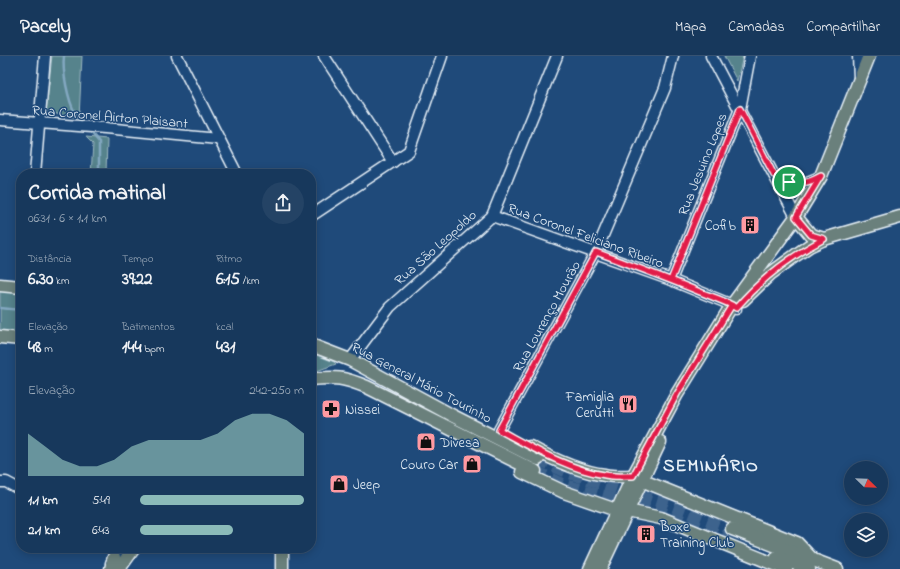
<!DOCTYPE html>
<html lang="pt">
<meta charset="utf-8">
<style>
:root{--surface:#17385c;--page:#244365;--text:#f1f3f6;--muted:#9eacbb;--line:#365272;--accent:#8bbbb9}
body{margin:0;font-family:"Indie Flower",sans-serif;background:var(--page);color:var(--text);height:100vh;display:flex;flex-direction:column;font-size:15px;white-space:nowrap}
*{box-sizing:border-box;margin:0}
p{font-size:13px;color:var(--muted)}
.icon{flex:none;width:22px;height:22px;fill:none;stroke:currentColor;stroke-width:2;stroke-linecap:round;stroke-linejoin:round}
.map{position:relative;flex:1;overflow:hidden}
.panel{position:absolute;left:16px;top:113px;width:300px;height:384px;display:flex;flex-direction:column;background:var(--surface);border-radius:16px;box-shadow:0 2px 10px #0003,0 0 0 1px var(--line)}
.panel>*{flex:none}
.needle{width:26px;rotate:113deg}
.tools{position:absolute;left:844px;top:405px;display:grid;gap:8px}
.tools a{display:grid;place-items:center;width:44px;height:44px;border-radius:50%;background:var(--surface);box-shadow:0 2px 10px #0003,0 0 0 1px var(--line);font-size:20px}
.pin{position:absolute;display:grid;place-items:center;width:34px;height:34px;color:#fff;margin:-17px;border:2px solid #fff;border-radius:50%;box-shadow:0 1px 4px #0007}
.round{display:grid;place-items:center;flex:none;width:42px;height:42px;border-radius:21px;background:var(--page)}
.headline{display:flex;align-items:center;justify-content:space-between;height:68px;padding:0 12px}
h1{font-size:22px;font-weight:700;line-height:30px}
.stats{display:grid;grid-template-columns:repeat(3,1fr);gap:6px;height:68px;padding:4px 12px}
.stats div{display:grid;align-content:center}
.stats b{font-size:17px;font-weight:700}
.stats small{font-size:11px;font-weight:400}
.stats p{font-size:11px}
.chart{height:112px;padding:8px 12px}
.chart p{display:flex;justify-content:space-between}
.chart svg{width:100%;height:72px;margin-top:4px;fill:var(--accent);opacity:.7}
ul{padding:0 12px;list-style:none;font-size:13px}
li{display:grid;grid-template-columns:64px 48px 1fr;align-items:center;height:30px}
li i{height:10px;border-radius:5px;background:var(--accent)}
header{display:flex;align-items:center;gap:24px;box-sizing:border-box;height:56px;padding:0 20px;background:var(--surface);border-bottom:1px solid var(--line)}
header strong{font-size:19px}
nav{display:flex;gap:22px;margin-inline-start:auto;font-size:14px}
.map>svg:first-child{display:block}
.green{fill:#56838c;stroke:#9fbac2}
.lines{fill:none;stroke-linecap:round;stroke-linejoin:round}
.stream{stroke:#83a8c1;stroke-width:2.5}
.major-tunnel{stroke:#3d638d;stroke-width:12;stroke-dasharray:12 6;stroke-linecap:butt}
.minor-casing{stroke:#e8f1f8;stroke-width:13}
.major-casing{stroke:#e8f1f8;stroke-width:15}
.minor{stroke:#1f4a7a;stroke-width:10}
.major{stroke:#6a807c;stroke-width:12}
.route-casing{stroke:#fff;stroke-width:8}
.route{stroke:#e11d48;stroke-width:5}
.labels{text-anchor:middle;stroke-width:3;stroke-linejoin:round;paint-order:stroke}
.street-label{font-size:14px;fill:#e8f1f8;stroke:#1f4a7a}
.poi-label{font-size:14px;fill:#e8f1f8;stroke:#1f4a7a;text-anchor:start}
.district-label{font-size:18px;font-weight:bold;letter-spacing:1px;fill:#e8f1f8;stroke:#1f4a7a}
</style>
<header>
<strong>Pacely</strong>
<nav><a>Mapa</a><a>Camadas</a><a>Compartilhar</a></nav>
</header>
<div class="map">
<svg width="900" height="513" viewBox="0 0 900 513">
<rect width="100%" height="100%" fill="#1f4a7a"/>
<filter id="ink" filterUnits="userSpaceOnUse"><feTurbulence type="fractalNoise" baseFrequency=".025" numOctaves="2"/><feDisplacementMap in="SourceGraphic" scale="8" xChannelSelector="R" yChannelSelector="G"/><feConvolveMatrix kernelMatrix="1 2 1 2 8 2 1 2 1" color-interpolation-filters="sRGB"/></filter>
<g filter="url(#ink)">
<!-- green -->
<g class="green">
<polygon points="52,0 82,0 79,62 46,56"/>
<polygon points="724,0 743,0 737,25"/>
<polygon points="86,81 107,83 106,118 91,118 93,88"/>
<polygon points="0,235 21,237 21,281 0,280"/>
<polygon points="311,297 334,306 336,308 311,317"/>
</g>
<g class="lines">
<!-- stream -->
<g class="stream">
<path d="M 64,0 C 62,15 68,44 75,57 C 77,60 81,64 83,67"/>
<polyline points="89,74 99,86 99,118"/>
<polyline points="0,252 21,254"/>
</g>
<!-- major-tunnel -->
<g class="major-tunnel">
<polyline points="538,403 569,417 666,448 732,473"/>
<polyline points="535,415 565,429 663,457 727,482"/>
</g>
<defs>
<g id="minor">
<polyline points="177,0 237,118"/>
<polyline points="324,0 393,106"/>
<polyline points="711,0 796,161"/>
<polyline points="858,0 859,22"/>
<polyline points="0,64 105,72 218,83"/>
<polyline points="35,118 45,0"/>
<path d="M 774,119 C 795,129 800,131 821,120"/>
<polyline points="311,160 409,95 442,0"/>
<polyline points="492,160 671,224 732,249 736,253"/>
<polyline points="671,224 740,53 750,0"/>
<polyline points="350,304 390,251 492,160 557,0"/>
<polyline points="499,374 596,196 665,32 673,0"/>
<polyline points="0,426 6,426 21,434"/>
<polyline points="111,507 121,492"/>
</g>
<g id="major">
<polyline points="796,161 811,179 824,183"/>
<polyline points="0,229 21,231"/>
<polyline points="743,244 770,218 796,199 809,190 824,183 900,161"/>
<polyline points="0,281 21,283"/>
<polyline points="311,289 350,304 455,361 538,403"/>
<path d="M 311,323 C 338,321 342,321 367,331 L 535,415"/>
<path d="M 530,391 C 552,403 581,416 605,419 C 614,421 624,420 633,420"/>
<polyline points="522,416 564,436 616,454"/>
<polyline points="641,424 797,487 813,504"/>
<polyline points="627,455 661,462 786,513"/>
<polyline points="732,473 837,513"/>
<polyline points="777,501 809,513"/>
<polyline points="111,513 114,501"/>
<polyline points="119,513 134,492"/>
<polyline points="282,513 282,492"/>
<polyline points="590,513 633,420 677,338 732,249 796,161 821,120 869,0"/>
<polyline points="600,513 660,386"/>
</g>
</defs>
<!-- minor casing -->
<use href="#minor" class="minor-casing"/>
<!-- major casing -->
<use href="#major" class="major-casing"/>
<!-- minor -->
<use href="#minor" class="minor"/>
<!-- major -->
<use href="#major" class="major"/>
</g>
</g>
<g class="lines" filter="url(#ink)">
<defs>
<path id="route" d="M 789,126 L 774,119 L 740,53 L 671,224 L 732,249 L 677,338 L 633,420 C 624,420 614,421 605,419 C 569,414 531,391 499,374 L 596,196 C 631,209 666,222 700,236 C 712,241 726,244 736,252 C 761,223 789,201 824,183 L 811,179 L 796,161 L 821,120 C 808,127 803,128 789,126"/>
</defs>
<!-- route casing -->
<use href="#route" class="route-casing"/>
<!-- route -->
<use href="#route" class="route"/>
</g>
<!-- icons -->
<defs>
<symbol id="building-square" viewBox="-11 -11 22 22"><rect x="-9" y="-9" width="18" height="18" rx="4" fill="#ff9aa2" stroke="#1f4a7a"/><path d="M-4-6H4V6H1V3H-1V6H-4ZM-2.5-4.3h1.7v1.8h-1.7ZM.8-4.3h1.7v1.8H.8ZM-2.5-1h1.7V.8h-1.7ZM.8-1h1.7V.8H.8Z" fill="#111"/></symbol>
<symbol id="restaurant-square" viewBox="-11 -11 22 22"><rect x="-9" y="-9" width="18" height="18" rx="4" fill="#ff9aa2" stroke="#1f4a7a"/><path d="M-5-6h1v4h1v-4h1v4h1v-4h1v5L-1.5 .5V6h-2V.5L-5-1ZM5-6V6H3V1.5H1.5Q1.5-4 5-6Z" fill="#111"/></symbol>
<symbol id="pharmacy-square" viewBox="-11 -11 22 22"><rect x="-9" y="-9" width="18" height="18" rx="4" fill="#ff9aa2" stroke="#1f4a7a"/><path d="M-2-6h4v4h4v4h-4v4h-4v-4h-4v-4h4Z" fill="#111"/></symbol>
<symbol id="shop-square" viewBox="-11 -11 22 22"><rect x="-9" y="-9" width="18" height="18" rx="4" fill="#ff9aa2" stroke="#1f4a7a"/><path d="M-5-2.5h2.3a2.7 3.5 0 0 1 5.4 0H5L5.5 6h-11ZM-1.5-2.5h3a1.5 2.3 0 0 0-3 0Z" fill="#111"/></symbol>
</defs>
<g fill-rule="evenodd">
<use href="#building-square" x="739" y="158" width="22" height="22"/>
<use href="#restaurant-square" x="617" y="337" width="22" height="22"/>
<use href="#pharmacy-square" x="320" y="342" width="22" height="22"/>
<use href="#shop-square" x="415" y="375" width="22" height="22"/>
<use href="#shop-square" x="461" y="397" width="22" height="22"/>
<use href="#shop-square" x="328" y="417" width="22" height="22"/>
<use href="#building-square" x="635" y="467" width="22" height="22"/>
</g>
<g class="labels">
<!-- street labels -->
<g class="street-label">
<text transform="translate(110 60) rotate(5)" y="5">Rua Coronel Airton Plaisant</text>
<text transform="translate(702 108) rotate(-68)" y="5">Rua Jesuino Lopes</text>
<text transform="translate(586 179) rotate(20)" y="5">Rua Coronel Feliciano Ribeiro</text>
<text transform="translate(435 191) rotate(-42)" y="5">Rua São Leopoldo</text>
<text transform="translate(546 260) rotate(-61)" y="5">Rua Lourenço Mourão</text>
<text transform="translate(422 326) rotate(28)" y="5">Rua General Mário Tourinho</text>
</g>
<!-- poi labels -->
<g class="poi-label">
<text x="736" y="174" text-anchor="end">Cofib</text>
<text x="614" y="345" text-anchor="end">Famiglia<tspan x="614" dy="16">Cerutti</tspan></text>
<text x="345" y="358">Nissei</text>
<text x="440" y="391">Divesa</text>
<text x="458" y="413" text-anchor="end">Couro Car</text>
<text x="353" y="433">Jeep</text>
<text x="660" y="475">Boxe<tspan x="660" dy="16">Training Club</tspan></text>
</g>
<!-- district labels -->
<g class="district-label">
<text x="711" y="415">SEMINÁRIO</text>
</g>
</g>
</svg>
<div class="tools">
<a><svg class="needle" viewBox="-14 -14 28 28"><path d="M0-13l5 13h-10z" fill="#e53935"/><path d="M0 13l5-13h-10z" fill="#9eacbb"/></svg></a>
<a><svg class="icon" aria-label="layers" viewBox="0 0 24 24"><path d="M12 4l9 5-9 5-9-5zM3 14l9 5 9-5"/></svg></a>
</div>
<div class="pin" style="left:789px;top:126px;background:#1e9e55"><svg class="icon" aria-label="arrive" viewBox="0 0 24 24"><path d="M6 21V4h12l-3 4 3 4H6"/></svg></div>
<section class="panel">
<div class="headline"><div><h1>Corrida matinal</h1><p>06:31 · 6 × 1.1 km</p></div><a class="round"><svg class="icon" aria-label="share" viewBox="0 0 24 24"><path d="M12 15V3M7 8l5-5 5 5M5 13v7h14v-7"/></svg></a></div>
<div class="stats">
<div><p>Distância</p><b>6.30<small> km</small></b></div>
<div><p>Tempo</p><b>39:22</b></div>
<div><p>Ritmo</p><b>6:15<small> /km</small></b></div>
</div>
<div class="stats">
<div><p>Elevação</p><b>48<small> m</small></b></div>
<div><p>Batimentos</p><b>144<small> bpm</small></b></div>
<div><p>kcal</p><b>431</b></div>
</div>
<div class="chart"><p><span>Elevação</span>242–250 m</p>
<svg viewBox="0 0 160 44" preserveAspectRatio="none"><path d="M0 44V18L10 26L20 34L30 38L40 38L50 34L60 26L70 22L80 22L90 22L100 22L110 18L120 10L130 6L140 6L150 10L160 18V44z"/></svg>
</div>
<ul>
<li><b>1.1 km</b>5:49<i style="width:100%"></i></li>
<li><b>2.1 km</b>6:43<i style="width:57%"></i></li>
</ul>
</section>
</div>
